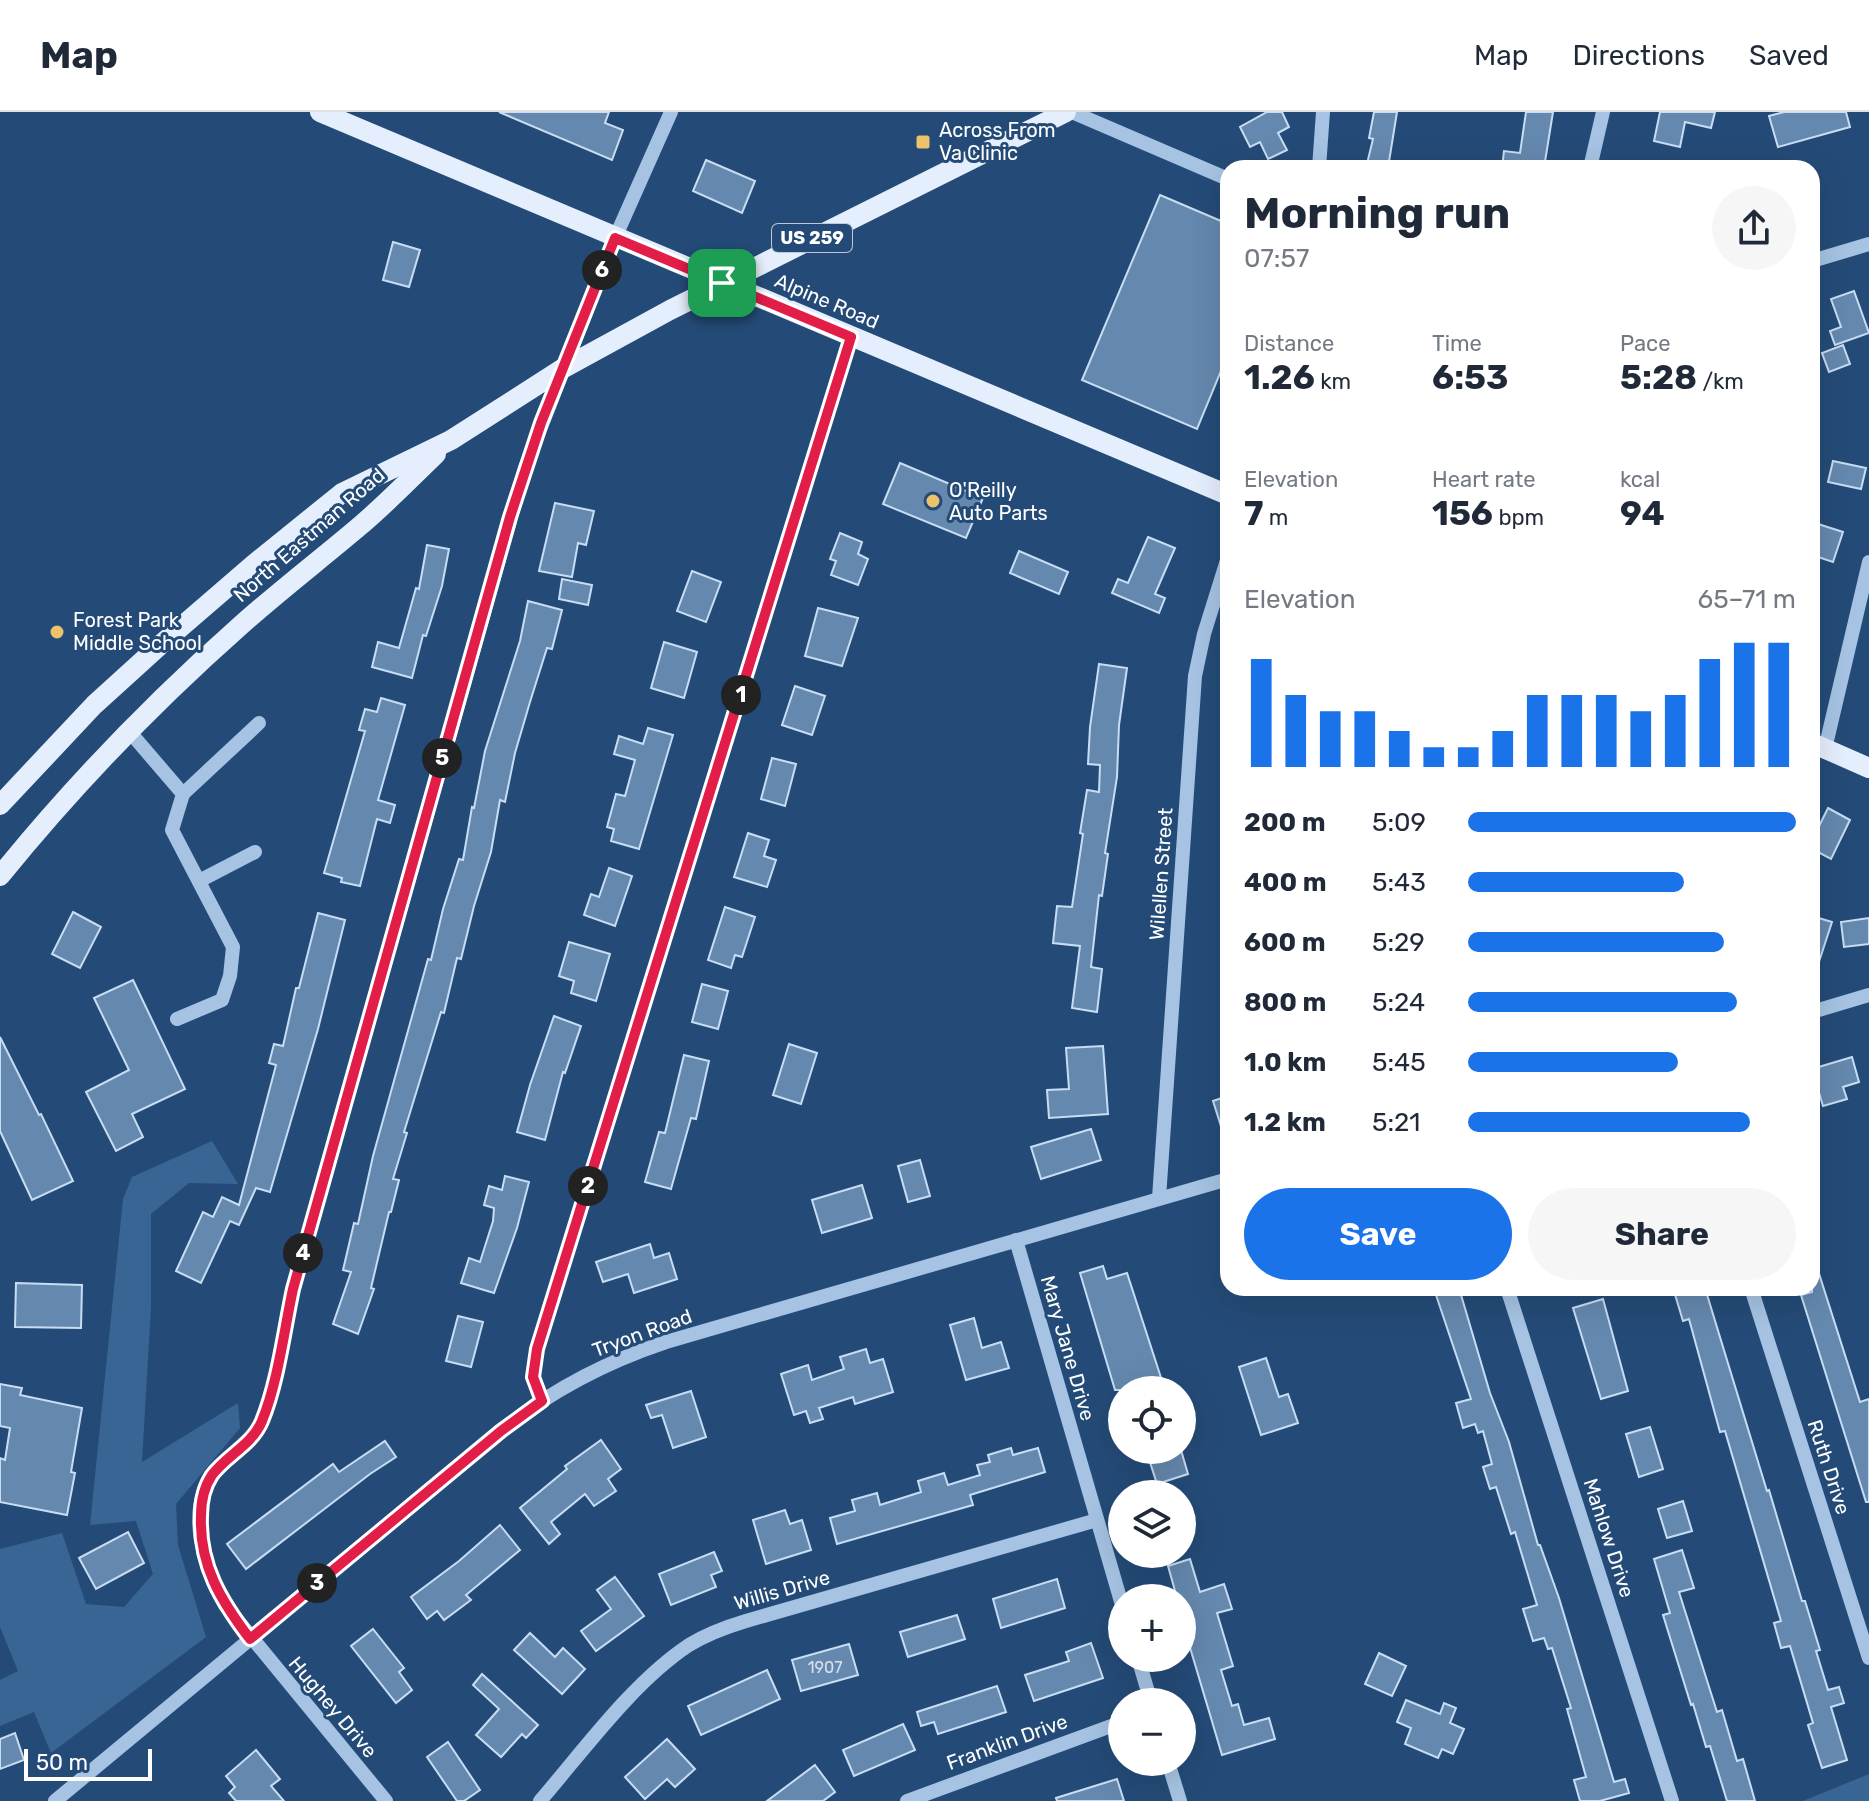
<!DOCTYPE html>
<meta charset="utf-8">
<style>
:root{--surface:#fff;--page:#f6f6f7;--text:#1f2937;--muted:#747a83;--line:#e0e1e3;--accent:#1a73e8}
body{margin:0;font-family:Rubik,sans-serif;background:var(--page);color:var(--text);height:100vh;display:flex;flex-direction:column;font-size:30px;white-space:nowrap}
*{box-sizing:border-box;margin:0}
p{font-size:26px;color:var(--muted)}
.icon{flex:none;width:44px;height:44px;fill:none;stroke:currentColor;stroke-width:2;stroke-linecap:round;stroke-linejoin:round}
.map{position:relative;flex:1;overflow:hidden}
.details{position:absolute;left:1220px;top:48px;width:600px;height:1136px;display:flex;flex-direction:column;background:var(--surface);border-radius:24px;box-shadow:0 8px 32px #0002}
.details>*{flex:none}
.controls{position:absolute;left:1108px;top:1264px;display:grid;gap:16px}
.controls a{display:grid;place-items:center;width:88px;height:88px;border-radius:50%;background:var(--surface);box-shadow:0 8px 32px #0002;font-size:40px}
.scale{position:absolute;left:24px;bottom:20px;width:128px;box-sizing:border-box;padding-left:8px;border:4px solid #fff;border-top:0;font-size:22px;line-height:28px;white-space:nowrap;color:#fff;-webkit-text-stroke:6px #244b77;paint-order:stroke}
.pin{position:absolute;display:grid;place-items:center;width:68px;height:68px;color:#fff;margin:-34px;border-radius:16px;box-shadow:0 4px 12px #0006}
.km{position:absolute;width:40px;height:40px;margin:-20px;border-radius:50%;background:#222;color:#fff;font-size:22px;line-height:40px;text-align:center}
.round{display:grid;place-items:center;flex:none;width:84px;height:84px;border-radius:42px;background:var(--page)}
.summary{display:flex;align-items:center;justify-content:space-between;height:136px;padding:0 24px}
h1{font-size:44px;font-weight:700;line-height:60px}
.figures{display:grid;grid-template-columns:repeat(3,1fr);gap:12px;height:136px;padding:8px 24px}
.figures div{display:grid;align-content:center}
.figures b{font-size:34px;font-weight:700}
.figures small{font-size:22px;font-weight:400}
.figures p{font-size:22px}
.chart{height:224px;padding:16px 24px}
.chart p{display:flex;justify-content:space-between}
.chart svg{width:100%;height:144px;margin-top:8px;stroke:var(--accent);stroke-width:6}
.cta{display:flex;gap:16px;margin-top:auto;padding:16px 24px}
.cta a{flex:1;height:92px;border-radius:48px;background:var(--accent);color:#fff;font-size:32px;font-weight:700;line-height:92px;text-align:center}
.cta a+a{background:var(--page);color:var(--text)}
ul{padding:0 24px;list-style:none;font-size:26px}
li{display:grid;grid-template-columns:128px 96px 1fr;align-items:center;height:60px}
li i{height:20px;border-radius:10px;background:var(--accent)}
header{display:flex;align-items:center;gap:48px;box-sizing:border-box;height:112px;padding:0 40px;background:var(--surface);border-bottom:2px solid var(--line)}
header strong{font-size:38px}
nav{display:flex;gap:44px;margin-inline-start:auto;font-size:28px}
.map>svg:first-child{display:block}
.green{fill:#386594}
.building{fill:#6588ae;stroke:#c8ddf3;stroke-width:2}
.lines{fill:none;stroke-linecap:round;stroke-linejoin:round}
.minor{stroke:#a6c3e3;stroke-width:14}
.major{stroke:#e5eefc;stroke-width:20}
.route-casing{stroke:#fff;stroke-width:16}
.route{stroke:#e11d48;stroke-width:10}
.poi-dot{fill:#ecc26a;stroke:#244b77;stroke-width:3}
.labels{text-anchor:middle;stroke-width:6;stroke-linejoin:round;paint-order:stroke}
.number-label{font-size:16px;fill:#d8e1eb}
.shield{fill:#244b77;stroke:#bdc9d6;stroke-width:2}
.shield-label{font-size:18px;font-weight:bold;fill:#fff}
.poi-label{font-size:20px;fill:#fff;stroke:#244b77;text-anchor:start}
.street-label{font-size:20px;fill:#fff;stroke:#244b77}
</style>
<header>
<strong>Map</strong>
<nav><a>Map</a><a>Directions</a><a>Saved</a></nav>
</header>
<div class="map">
<svg width="1869" height="1689" viewBox="0 0 1869 1689">
<rect width="100%" height="100%" fill="#244b77"/>
<!-- green -->
<g class="green">
<polygon points="212,1029 238,1072 189,1071 151,1102 151,1195 142,1350 238,1291 240,1316 176,1392 178,1433 206,1525 51,1641 34,1600 0,1614 0,1568 18,1559 0,1515 0,1437 62,1421 86,1492 124,1495 153,1462 136,1409 90,1413 123,1087 132,1065"/>
<polygon points="1869,1662 1869,1689 1803,1689"/>
</g>
<!-- building -->
<g class="building">
<polygon points="499,0 609,0 605,11 623,18 612,48"/>
<polygon points="1267,0 1282,0 1289,15 1278,21 1287,38 1268,47 1260,30 1250,35 1240,15"/>
<polygon points="1374,0 1397,0 1388,56 1366,56 1373,27 1369,26"/>
<polygon points="1526,0 1553,0 1544,56 1502,56 1504,39 1520,41"/>
<polygon points="1660,0 1715,0 1711,16 1685,10 1680,35 1654,29"/>
<polygon points="1784,0 1846,0 1850,15 1778,35 1769,4"/>
<polygon points="706,48 755,69 742,101 693,79"/>
<polygon points="1160,83 1228,112 1228,242 1197,317 1082,268"/>
<polygon points="393,130 420,138 409,175 383,168"/>
<polygon points="1854,179 1869,221 1835,233 1830,219 1841,215 1831,187"/>
<polygon points="1843,233 1850,252 1829,260 1822,241"/>
<polygon points="1833,349 1866,356 1861,377 1828,370"/>
<polygon points="900,351 983,386 966,426 883,392"/>
<polygon points="555,391 594,399 586,433 578,431 572,465 539,459"/>
<polygon points="1818,412 1843,420 1833,450 1812,443 1812,430"/>
<polygon points="840,421 862,430 858,442 868,447 858,473 831,463 836,449 830,447"/>
<polygon points="1148,425 1175,436 1155,482 1165,486 1159,501 1112,481 1118,467 1128,471"/>
<polygon points="427,433 449,437 442,474 426,524 423,523 412,566 372,555 378,530 399,536 416,476 419,477"/>
<polygon points="1019,439 1068,460 1059,482 1010,461"/>
<polygon points="692,459 721,470 706,510 677,499"/>
<polygon points="562,467 592,473 588,493 559,487"/>
<polygon points="528,489 562,498 552,537 547,536 530,590 515,641 505,690 500,688 491,740 474,794 461,847 457,846 444,901 441,900 404,1020 407,1021 393,1067 399,1068 391,1100 389,1100 371,1176 374,1177 358,1222 333,1212 351,1160 343,1158 354,1111 358,1112 373,1044 428,847 431,848 443,797 459,747 463,748 472,695 474,696 485,639 520,529"/>
<polygon points="818,496 858,506 842,554 805,544"/>
<polygon points="664,530 697,540 684,586 651,576"/>
<polygon points="1099,552 1127,556 1119,613 1117,665 1105,741 1108,742 1102,784 1099,783 1091,855 1102,857 1097,900 1072,896 1080,834 1053,831 1057,794 1072,795 1083,722 1080,721 1087,678 1099,680 1100,653 1088,652 1090,615"/>
<polygon points="795,574 825,584 812,623 782,613"/>
<polygon points="381,586 405,593 378,688 395,693 390,711 377,707 360,774 341,770 342,766 324,761 365,619 359,618 365,597 377,600"/>
<polygon points="648,616 673,623 639,737 611,729 614,717 607,715 616,682 625,684 635,648 614,642 619,624 643,632"/>
<polygon points="772,646 796,652 785,694 761,687"/>
<polygon points="1828,696 1850,708 1831,747 1812,737 1812,728"/>
<polygon points="748,721 769,728 764,744 776,748 767,775 734,765"/>
<polygon points="609,756 632,764 615,814 584,803 591,782 599,785"/>
<polygon points="725,795 755,805 742,845 735,843 731,856 708,848"/>
<polygon points="73,800 101,815 80,856 52,842"/>
<polygon points="318,801 345,808 318,917 270,1080 256,1076 239,1113 230,1109 201,1171 176,1159 203,1100 213,1105 222,1085 239,1093 276,953 269,951 274,932 283,934 296,876 299,876"/>
<polygon points="1812,804 1832,810 1815,862 1812,862"/>
<polygon points="1869,806 1869,832 1844,835 1841,810"/>
<polygon points="569,830 610,842 596,889 571,881 574,869 559,864"/>
<polygon points="133,868 185,977 132,1002 143,1025 116,1039 86,980 129,958 94,886"/>
<polygon points="702,872 728,879 718,917 692,910"/>
<polygon points="554,904 581,914 565,961 563,960 545,1028 517,1020 530,973"/>
<polygon points="0,925 39,1003 41,1002 73,1069 32,1088 0,1019"/>
<polygon points="789,932 817,941 801,992 773,983"/>
<polygon points="1103,934 1108,1002 1049,1006 1047,978 1069,977 1066,936"/>
<polygon points="684,943 709,949 696,1007 691,1006 671,1077 645,1070 659,1020 665,1021"/>
<polygon points="1852,945 1859,970 1843,975 1847,987 1823,994 1812,957"/>
<polygon points="1228,984 1228,1027 1225,1027 1213,989"/>
<polygon points="1091,1017 1101,1048 1041,1067 1031,1035"/>
<polygon points="920,1048 930,1084 908,1090 898,1054"/>
<polygon points="505,1064 529,1070 517,1116 494,1181 461,1171 469,1146 480,1150 493,1109 494,1096 484,1093 489,1074 502,1078"/>
<polygon points="862,1073 872,1106 822,1121 812,1088"/>
<polygon points="650,1132 654,1146 669,1141 677,1167 634,1181 628,1162 603,1170 596,1150"/>
<polygon points="1812,1149 1815,1149 1860,1290 1869,1287 1869,1390 1866,1390 1801,1183 1812,1180"/>
<polygon points="1103,1154 1107,1167 1127,1161 1165,1278 1115,1278 1080,1161"/>
<polygon points="16,1171 82,1173 81,1216 15,1215"/>
<polygon points="1450,1176 1459,1176 1490,1281 1509,1330 1538,1433 1540,1433 1559,1486 1614,1670 1625,1667 1629,1681 1600,1689 1580,1689 1574,1668 1586,1665 1567,1597 1571,1596 1552,1536 1548,1537 1544,1526 1533,1529 1523,1497 1537,1493 1515,1420 1511,1422 1496,1375 1490,1377 1483,1355 1492,1352 1483,1319 1478,1321 1475,1312 1463,1316 1456,1291 1471,1287 1435,1180"/>
<polygon points="1673,1176 1705,1176 1767,1379 1769,1378 1802,1489 1805,1489 1820,1538 1816,1539 1828,1578 1839,1575 1844,1591 1831,1595 1847,1648 1822,1656 1808,1613 1813,1611 1790,1534 1781,1536 1774,1511 1781,1509 1725,1319 1720,1320 1689,1207 1683,1209"/>
<polygon points="1603,1187 1628,1279 1601,1287 1573,1196"/>
<polygon points="458,1204 483,1210 471,1255 446,1249"/>
<polygon points="974,1206 982,1236 1001,1230 1009,1256 966,1268 950,1213"/>
<polygon points="866,1237 870,1251 883,1247 893,1280 855,1292 853,1285 819,1296 823,1307 810,1311 806,1299 794,1303 781,1262 808,1253 812,1268 844,1257 840,1245"/>
<polygon points="1266,1246 1279,1285 1288,1282 1298,1311 1261,1323 1239,1255"/>
<polygon points="0,1272 22,1276 20,1283 82,1296 71,1360 75,1361 67,1403 0,1390 0,1346 5,1348 10,1316 0,1314"/>
<polygon points="691,1279 706,1325 673,1336 662,1303 651,1306 646,1293"/>
<polygon points="1650,1315 1663,1357 1639,1365 1626,1322"/>
<polygon points="601,1328 621,1357 608,1367 616,1379 594,1394 585,1382 551,1410 560,1422 549,1432 520,1396 567,1357 565,1354"/>
<polygon points="385,1329 396,1345 370,1362 246,1457 227,1432 333,1352 339,1360"/>
<polygon points="1011,1336 1013,1343 1038,1336 1045,1360 970,1383 973,1393 837,1432 830,1406 855,1399 852,1388 877,1381 880,1393 921,1380 918,1369 944,1361 948,1373 980,1363 977,1353 990,1350 988,1343"/>
<polygon points="1146,1338 1181,1338 1188,1362 1157,1372"/>
<polygon points="1683,1389 1692,1419 1667,1426 1658,1397"/>
<polygon points="785,1398 790,1412 802,1408 811,1438 766,1452 753,1408"/>
<polygon points="500,1413 520,1438 466,1483 471,1488 444,1508 437,1499 427,1507 411,1485 459,1449"/>
<polygon points="128,1420 144,1451 96,1477 79,1446"/>
<polygon points="1682,1438 1694,1476 1679,1480 1717,1600 1722,1598 1737,1649 1743,1647 1755,1689 1727,1689 1710,1634 1706,1635 1693,1592 1691,1593 1663,1503 1670,1501 1654,1447"/>
<polygon points="714,1440 722,1459 711,1463 716,1475 671,1493 659,1462"/>
<polygon points="1190,1447 1200,1480 1224,1472 1232,1497 1217,1501 1233,1554 1221,1558 1232,1594 1238,1592 1244,1613 1269,1606 1275,1627 1222,1643 1186,1522 1182,1486 1177,1486 1168,1454"/>
<polygon points="615,1465 644,1504 596,1539 581,1519 611,1497 597,1478"/>
<polygon points="1057,1467 1065,1496 1001,1516 993,1487"/>
<polygon points="957,1503 965,1527 908,1545 900,1520"/>
<polygon points="373,1517 404,1556 399,1560 412,1578 396,1591 351,1534"/>
<polygon points="530,1521 555,1545 563,1536 585,1557 562,1582 514,1538"/>
<polygon points="1091,1531 1103,1566 1034,1589 1025,1563 1069,1549 1066,1540"/>
<polygon points="849,1532 858,1563 801,1579 792,1548"/>
<polygon points="1379,1541 1406,1554 1392,1584 1365,1572"/>
<polygon points="767,1558 780,1587 701,1623 688,1594"/>
<polygon points="482,1562 538,1613 526,1626 522,1622 501,1645 476,1623 499,1597 473,1573"/>
<polygon points="997,1574 1006,1600 938,1622 934,1610 921,1614 917,1600"/>
<polygon points="1406,1588 1440,1602 1444,1591 1456,1596 1450,1611 1464,1617 1453,1642 1442,1637 1438,1646 1405,1632 1411,1616 1397,1610"/>
<polygon points="903,1612 915,1638 854,1664 843,1638"/>
<polygon points="15,1621 24,1648 0,1657 0,1627"/>
<polygon points="667,1627 695,1657 675,1675 667,1667 645,1687 625,1665"/>
<polygon points="448,1630 480,1678 464,1689 457,1689 427,1645"/>
<polygon points="256,1638 280,1667 271,1674 284,1689 236,1689 229,1681 235,1675 226,1664"/>
<polygon points="815,1653 835,1680 823,1689 767,1689"/>
<polygon points="1117,1667 1124,1689 1057,1689 1056,1686"/>
</g>
<g class="lines">
<!-- minor -->
<g class="minor">
<polyline points="1072,0 1228,67"/>
<polyline points="1319,56 1323,0"/>
<polyline points="1590,56 1603,0"/>
<polyline points="1812,149 1869,132"/>
<polyline points="129,619 183,682 172,718 233,835 230,864 222,888 177,907"/>
<polyline points="1825,637 1869,450"/>
<polyline points="183,682 259,611"/>
<polyline points="199,769 255,740"/>
<polyline points="1812,900 1869,883"/>
<polyline points="1159,1086 1195,564 1204,522 1228,445"/>
<polyline points="1016,1128 1122,1493"/>
<polyline points="1507,1176 1672,1689"/>
<polyline points="1751,1176 1869,1546"/>
<polyline points="542,1289 533,1265 537,1237 851,225"/>
<polyline points="1138,1546 1151,1590"/>
<polyline points="1168,1650 1180,1689"/>
<path d="M 55,1689 L 501,1319 C 550,1279 606,1250 666,1230 L 1228,1067"/>
<path d="M 386,1689 L 225,1493 C 204,1457 184,1395 216,1359 C 231,1342 252,1332 262,1310 C 278,1270 284,1219 293,1177 L 525,356 L 615,126 L 671,0"/>
<path d="M 540,1689 C 584,1638 633,1570 689,1533 C 707,1522 726,1515 746,1509 L 1097,1408"/>
<polyline points="907,1689 1122,1610"/>
</g>
<!-- major -->
<g class="major">
<polyline points="320,0 1228,383"/>
<polyline points="1812,631 1869,656"/>
<polyline points="0,693 94,593 159,534 254,452 342,381 451,328 562,257 670,198 1066,0"/>
<path d="M 0,764 C 73,674 153,591 240,514 C 279,479 321,447 361,413 C 387,391 411,366 436,342"/>
</g>
</g>
<g class="lines">
<defs>
<path id="route" d="M 615,126 L 851,225 L 537,1237 L 533,1265 L 542,1289 L 501,1319 L 250,1527 C 221,1489 199,1453 201,1404 C 201,1390 204,1375 212,1363 C 227,1343 252,1333 262,1309 C 278,1270 284,1219 293,1177 L 510,405 L 541,311 Z"/>
</defs>
<!-- route casing -->
<use href="#route" class="route-casing"/>
<!-- route -->
<use href="#route" class="route"/>
</g>
<!-- markers -->
<g class="poi-dot">
<rect x="915" y="22" width="16" height="16" rx="4"/>
<circle cx="933" cy="389" r="8"/>
<circle cx="57" cy="520" r="8"/>
</g>
<g class="labels">
<!-- number labels -->
<g class="number-label">
<text x="825" y="1561">1907</text>
</g>
<!-- shield labels -->
<rect class="shield" x="772" y="112" width="80" height="28" rx="6"/>
<g class="shield-label">
<text x="812" y="132">US 259</text>
</g>
<!-- poi labels -->
<g class="poi-label">
<text x="939" y="25">Across From<tspan x="939" dy="23">Va Clinic</tspan></text>
<text x="949" y="385">O'Reilly<tspan x="949" dy="23">Auto Parts</tspan></text>
<text x="73" y="515">Forest Park<tspan x="73" dy="23">Middle School</tspan></text>
</g>
<!-- street labels -->
<g class="street-label">
<text transform="translate(827 189) rotate(23)" y="7">Alpine Road</text>
<text transform="translate(309 423) rotate(-41)" y="7">North Eastman Road</text>
<text transform="translate(1161 762) rotate(-86)" y="7">Wilellen Street</text>
<text transform="translate(642 1221) rotate(-20)" y="7">Tryon Road</text>
<text transform="translate(1068 1236) rotate(74)" y="7">Mary Jane Drive</text>
<text transform="translate(1829 1355) rotate(72)" y="7">Ruth Drive</text>
<text transform="translate(1609 1426) rotate(72)" y="7">Mahlow Drive</text>
<text transform="translate(782 1478) rotate(-16)" y="7">Willis Drive</text>
<text transform="translate(333 1595) rotate(50)" y="7">Hughey Drive</text>
<text transform="translate(1007 1630) rotate(-20)" y="7">Franklin Drive</text>
</g>
</g>
</svg>
<div class="controls">
<a><svg class="icon" aria-label="locate" viewBox="0 0 24 24"><circle cx="12" cy="12" r="6"/><path d="M12 2v4M12 18v4M2 12h4M18 12h4"/></svg></a>
<a><svg class="icon" aria-label="layers" viewBox="0 0 24 24"><path d="M12 4l9 5-9 5-9-5zM3 14l9 5 9-5"/></svg></a>
<a>+</a>
<a>−</a>
</div>
<div class="scale">50 m</div>
<div class="pin" style="left:722px;top:171px;background:#1e9e55"><svg class="icon" aria-label="arrive" viewBox="0 0 24 24"><path d="M6 21V4h12l-3 4 3 4H6"/></svg></div>
<b class="km" style="left:741px;top:583px">1</b>
<b class="km" style="left:588px;top:1074px">2</b>
<b class="km" style="left:317px;top:1471px">3</b>
<b class="km" style="left:303px;top:1141px">4</b>
<b class="km" style="left:442px;top:646px">5</b>
<b class="km" style="left:602px;top:158px">6</b>
<section class="details">
<div class="summary"><div><h1>Morning run</h1><p>07:57</p></div><a class="round"><svg class="icon" aria-label="share" viewBox="0 0 24 24"><path d="M12 15V3M7 8l5-5 5 5M5 13v7h14v-7"/></svg></a></div>
<div class="figures">
<div><p>Distance</p><b>1.26<small> km</small></b></div>
<div><p>Time</p><b>6:53</b></div>
<div><p>Pace</p><b>5:28<small> /km</small></b></div>
</div>
<div class="figures">
<div><p>Elevation</p><b>7<small> m</small></b></div>
<div><p>Heart rate</p><b>156<small> bpm</small></b></div>
<div><p>kcal</p><b>94</b></div>
</div>
<div class="chart"><p><span>Elevation</span>65–71 m</p>
<svg viewBox="0 0 160 44" preserveAspectRatio="none"><path d="M5 44V11M15 44V22M25 44V27M35 44V27M45 44V33M55 44V38M65 44V38M75 44V33M85 44V22M95 44V22M105 44V22M115 44V27M125 44V22M135 44V11M145 44V6M155 44V6"/></svg>
</div>
<ul>
<li><b>200 m</b>5:09<i style="width:100%"></i></li>
<li><b>400 m</b>5:43<i style="width:66%"></i></li>
<li><b>600 m</b>5:29<i style="width:78%"></i></li>
<li><b>800 m</b>5:24<i style="width:82%"></i></li>
<li><b>1.0 km</b>5:45<i style="width:64%"></i></li>
<li><b>1.2 km</b>5:21<i style="width:86%"></i></li>
</ul>
<div class="cta"><a>Save</a><a>Share</a></div>
</section>
</div>
